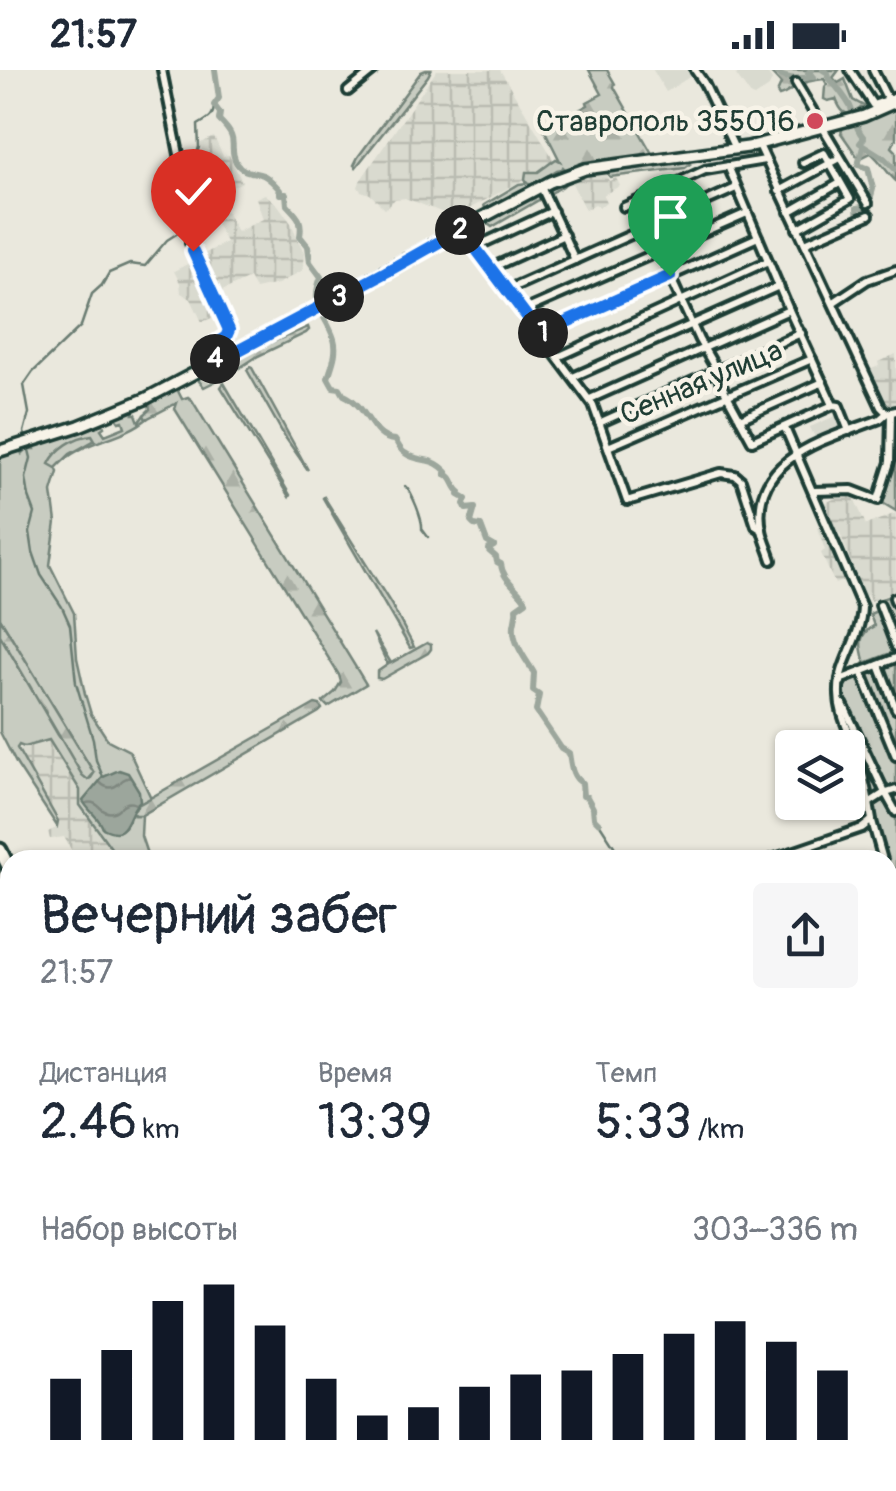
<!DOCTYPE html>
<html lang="ru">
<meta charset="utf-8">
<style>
:root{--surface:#fff;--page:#f6f6f7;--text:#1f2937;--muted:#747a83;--accent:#111827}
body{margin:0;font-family:Pangolin,sans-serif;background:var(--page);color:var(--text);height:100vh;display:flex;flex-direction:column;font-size:38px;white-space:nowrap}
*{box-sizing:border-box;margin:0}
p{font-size:32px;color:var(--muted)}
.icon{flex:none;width:55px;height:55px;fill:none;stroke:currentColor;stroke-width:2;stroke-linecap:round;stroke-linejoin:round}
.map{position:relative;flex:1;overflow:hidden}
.panel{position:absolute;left:0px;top:780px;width:898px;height:642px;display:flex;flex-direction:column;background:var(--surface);border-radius:30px 30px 0 0;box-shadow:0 2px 8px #0004}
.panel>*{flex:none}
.tools{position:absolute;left:775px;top:660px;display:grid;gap:20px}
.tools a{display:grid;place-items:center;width:90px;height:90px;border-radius:10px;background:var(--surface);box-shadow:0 2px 8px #0004;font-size:50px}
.pin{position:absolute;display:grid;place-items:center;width:85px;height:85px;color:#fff;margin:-102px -42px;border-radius:50% 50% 50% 0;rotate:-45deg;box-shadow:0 0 10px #0007}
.pin .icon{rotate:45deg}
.km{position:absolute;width:50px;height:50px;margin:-25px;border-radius:50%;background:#222;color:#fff;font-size:28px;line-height:50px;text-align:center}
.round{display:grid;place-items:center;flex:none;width:105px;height:105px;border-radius:10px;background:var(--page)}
.head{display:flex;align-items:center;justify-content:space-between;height:170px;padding:0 40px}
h1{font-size:55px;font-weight:600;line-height:75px}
.metrics{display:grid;grid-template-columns:repeat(3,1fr);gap:15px;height:170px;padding:10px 40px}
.metrics div{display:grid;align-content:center}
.metrics b{font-size:50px;font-weight:600}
.metrics small{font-size:28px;font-weight:400}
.metrics p{font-size:28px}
.chart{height:280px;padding:20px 40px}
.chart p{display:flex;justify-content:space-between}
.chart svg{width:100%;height:180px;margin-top:10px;stroke:var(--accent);stroke-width:6}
.status{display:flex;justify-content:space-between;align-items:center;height:70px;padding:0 50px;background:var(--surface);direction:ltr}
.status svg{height:28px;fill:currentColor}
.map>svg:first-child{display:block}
.built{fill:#d9dacf}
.industrial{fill:url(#industrial-grid)}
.green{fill:#c8ccc1;stroke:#74847a;stroke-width:2.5;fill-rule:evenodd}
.forest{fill:url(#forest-firs);stroke:#74847a;stroke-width:2.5}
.water{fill:url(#water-waves);stroke:#6a7c72;stroke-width:2.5}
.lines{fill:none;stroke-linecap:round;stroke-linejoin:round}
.stream{stroke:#6a7c72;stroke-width:2.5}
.river{stroke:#9ca69c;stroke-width:6}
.minor-casing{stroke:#1f3d34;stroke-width:14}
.major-casing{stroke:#1f3d34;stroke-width:16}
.highway-casing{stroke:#1f3d34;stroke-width:19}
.minor{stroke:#f7f3e8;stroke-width:6}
.major{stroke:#f7f3e8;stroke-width:9}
.highway{stroke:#f7f3e8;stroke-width:11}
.rail-casing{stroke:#1f3d34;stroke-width:6}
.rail{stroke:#f7f3e8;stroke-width:2.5;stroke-dasharray:8;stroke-linecap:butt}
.route-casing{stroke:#fff;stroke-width:20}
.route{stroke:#1a73e8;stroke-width:12}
.poi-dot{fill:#d1495b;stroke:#f7f3e8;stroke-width:4}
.labels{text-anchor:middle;stroke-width:9;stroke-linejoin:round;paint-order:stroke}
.poi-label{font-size:30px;fill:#1f3d34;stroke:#f7f3e8;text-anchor:end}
.street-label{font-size:30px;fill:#1f3d34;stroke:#f7f3e8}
</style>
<div class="status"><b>21:57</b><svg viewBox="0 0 49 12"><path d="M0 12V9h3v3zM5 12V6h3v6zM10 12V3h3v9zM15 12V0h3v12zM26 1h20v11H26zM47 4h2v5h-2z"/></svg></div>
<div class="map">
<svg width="896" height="1421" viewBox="0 0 896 1421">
<defs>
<pattern id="industrial-grid" width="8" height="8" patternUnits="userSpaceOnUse" patternTransform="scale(2.5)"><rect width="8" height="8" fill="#d9dacf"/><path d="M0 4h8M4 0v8" fill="none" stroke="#babcb2"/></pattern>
<pattern id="forest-firs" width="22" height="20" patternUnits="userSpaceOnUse" patternTransform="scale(2.5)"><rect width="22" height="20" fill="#c8ccc1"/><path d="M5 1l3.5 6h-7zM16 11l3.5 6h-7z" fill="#abb0a6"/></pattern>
<pattern id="water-waves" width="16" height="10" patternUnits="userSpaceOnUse" patternTransform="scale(2.5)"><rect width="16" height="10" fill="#9ca69c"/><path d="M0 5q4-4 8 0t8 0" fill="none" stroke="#7f8880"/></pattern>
</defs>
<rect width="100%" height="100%" fill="#eae8dd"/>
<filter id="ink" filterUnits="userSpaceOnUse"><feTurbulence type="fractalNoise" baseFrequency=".01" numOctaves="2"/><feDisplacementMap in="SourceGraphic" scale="20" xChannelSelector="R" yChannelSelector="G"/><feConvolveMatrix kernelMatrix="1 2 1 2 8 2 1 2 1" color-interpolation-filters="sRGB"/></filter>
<g filter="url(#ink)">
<!-- built -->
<g class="built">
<polygon points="653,0 691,0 694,4 666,22"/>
<polygon points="742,0 765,0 772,10 769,17 754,27 751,26 736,5"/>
<polygon points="840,344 847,361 817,372 810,357"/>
</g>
<!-- industrial -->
<g class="industrial">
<polygon points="437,0 500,0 554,90 523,110 454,147 405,128 395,129 385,139 370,124 361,121 358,117 360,111"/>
<polygon points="214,67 223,86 229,85 242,112 213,127 202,101 201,73"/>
<polygon points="605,103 609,111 616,108 620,116 603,125 606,132 600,137 595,134 585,140 570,109"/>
<polygon points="265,124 278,135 291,153 305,185 303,200 278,214 255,219 249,208 216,224 197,188 226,172 209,140 222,133 237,162 263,149 256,128"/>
<polygon points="195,190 219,245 202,252 191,229 181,223 180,213 174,201"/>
<polygon points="896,284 896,335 887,337 869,300 879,296 878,292"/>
<polygon points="851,421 866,455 896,443 896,522 870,531 867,525 864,526 840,463 837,463 825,433"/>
<polygon points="822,455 826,457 846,509 835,514 821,483 825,480 817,458"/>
<polygon points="49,670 80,720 80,736 114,782 116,790 77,790 64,767 50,769 48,762 58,757 15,680"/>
<polygon points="10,1306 10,1370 0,1360 0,1316"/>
<polygon points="0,1373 10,1383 10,1412 22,1413 10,1421 0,1421"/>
<polygon points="728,1412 733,1421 536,1421 531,1413"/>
<polygon points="124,1413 195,1413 187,1421 107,1421"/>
<polygon points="266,1413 266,1412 338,1413 326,1421 262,1421 259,1417"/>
<polygon points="356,1413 439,1413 443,1421 358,1421"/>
</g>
<!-- green -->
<g class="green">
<path d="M 130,340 L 134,341 L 133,344 L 136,344 L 139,352 L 144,345 L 146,349 L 148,348 C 121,371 81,369 56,398 L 58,402 L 52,422 L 56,452 L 50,495 L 74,543 L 77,588 L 85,624 L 91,644 L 108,670 L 129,681 L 151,728 L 138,735 L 134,745 L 142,745 L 141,766 L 149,790 L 144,785 L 132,790 L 116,790 L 114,782 L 80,735 L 80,720 L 49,670 L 24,677 L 19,675 L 17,678 L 58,751 L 57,756 L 17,695 L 0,662 L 0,565 L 58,665 L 91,708 L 94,703 L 0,548 L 0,383 L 19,377 L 22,384 L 27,379 L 35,379 L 34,373 L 98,352 L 103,354 L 104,357 L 101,359 L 105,365 L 125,357 L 123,351 L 119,352 L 115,346 ZM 131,738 L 129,750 L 125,757 L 118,762 L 103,758 L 100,749 Z"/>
<polygon points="891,380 896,380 896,441 881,432 887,414"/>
<path d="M 896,524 L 896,581 L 865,593 C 860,577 857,564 874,556 L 870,544 L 881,539 L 878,530 Z"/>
<path d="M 896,589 L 896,814 C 875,754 842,672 843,610 Z"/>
<polygon points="888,1187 896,1197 896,1315 888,1314"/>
<polygon points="888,1343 896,1343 896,1421 769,1421 763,1413 888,1412"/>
</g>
<!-- forest -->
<g class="forest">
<polygon points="426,0 431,0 428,6 356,97 354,95 358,87 421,2"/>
<polygon points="589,0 607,0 615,14 614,17 654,87 566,100 563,97 562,99 557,100 536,113 536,115 486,141 484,135 519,114 528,113 525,109 526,102 538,102 556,89 560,91 544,59 588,35 587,32 602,24"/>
<path d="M 768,0 L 839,0 L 833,8 L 838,13 L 845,9 L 853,30 L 864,36 L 858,40 L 857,44 C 845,47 840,40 836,29 L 828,31 L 824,29 L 825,17 L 827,14 L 824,9 C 815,10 805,11 797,16 C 790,20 787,24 779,26 L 777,23 L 781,14 Z"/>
<path d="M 896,36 L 896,69 L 892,77 L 896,81 L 896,111 C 886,102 881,91 871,83 L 859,89 L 841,63 L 843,57 Z"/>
<polygon points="686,91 690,94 685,98 610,107 607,103 607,100"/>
<polygon points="562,110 566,113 563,116 492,157 488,154 488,151"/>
<polygon points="308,257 309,260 306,263 258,286 230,304 204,317 199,311 199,308 203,305 263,273 270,273"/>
<polygon points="250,297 252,298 308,400 285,367 247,300"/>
<polygon points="224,313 290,425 289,427 221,317"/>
<polygon points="177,319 182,329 188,327 192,330 366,614 328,637 323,632 335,622 341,612 339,605 175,339 177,333 146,349 144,345 150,339 149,334"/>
<path d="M 92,365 L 95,370 L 70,384 L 56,398 L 49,394 C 56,379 74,367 92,365 Z"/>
<polygon points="324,427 391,534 414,577 410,578 323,428"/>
<polygon points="0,548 94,703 88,710 82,705 0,565"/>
<polygon points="373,563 391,593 427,573 431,575 431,579 428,583 382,609 377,608 377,602 390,593 387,593"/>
<polygon points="315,634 320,635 322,639 319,642 142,745 134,745 133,741 138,735"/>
</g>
<!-- water -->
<path class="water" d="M 119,700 L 128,703 L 139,721 L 140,731 C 126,742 130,773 103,758 C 99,747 89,742 83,731 L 103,707 Z"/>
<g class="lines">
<!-- stream -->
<g class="stream">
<path d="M 193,96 L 199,77 L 198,55 C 207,49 214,48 214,35"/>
<polyline points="26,369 24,362 29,343 24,315 33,302 81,256 92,224 102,215 109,203 130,194 145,196 167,170 178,163 180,147 196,111 195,104 191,102"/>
<polyline points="28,376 31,388 26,408 29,427 35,443 30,462 33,482 41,505 62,537 70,555 76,613 93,669 96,690 103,707"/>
<path d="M 405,416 C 412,422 423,450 422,459 L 428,467"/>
<polyline points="599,753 623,790"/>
<polyline points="888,1175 896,1185"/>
</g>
<!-- river -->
<g class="river">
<path d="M 215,0 L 219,28 L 214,35 L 220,43 L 219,50 C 242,72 227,74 236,92 C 243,104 253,101 263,105 C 270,108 275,115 280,120 L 280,124 L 286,124 L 287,135 C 297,146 303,149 300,166 L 308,176 L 310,192 L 321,207 C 309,237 326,244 334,269 C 338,282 332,295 328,308 L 333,317 L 340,318 L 344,325 C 369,336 370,369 395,370 C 398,374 400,380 405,383 C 420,394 429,384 447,402 L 445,404 C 454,406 453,418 460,422 L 459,425 L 466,429 L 464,434 L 466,439 L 475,438 L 471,452 L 474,455 L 481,456 L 487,472 L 494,476 L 489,479 L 489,481 L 496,487 L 497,492 L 501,494 C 502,509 518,518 526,531 L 516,538 C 517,543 515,549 514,555 C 512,573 526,589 534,603 L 533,621 L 539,625 L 536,641 L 561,678 L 569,683 C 571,694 571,707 582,713 L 583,726 L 587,727 L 593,738 L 594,748 L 599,753"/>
<path d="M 772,0 C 787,11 797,9 814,7 L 808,3 L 812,0"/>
<path d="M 823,0 L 828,3 L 829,8 C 836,16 845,27 850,36 C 856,48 854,57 864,68 L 860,73 L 884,88 L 896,100"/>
<polyline points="863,77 858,95 868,98 873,119 870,130"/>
<polyline points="858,148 857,138 867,136"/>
<polyline points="894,349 896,372"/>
</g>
<defs>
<g id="minor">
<polyline points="162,0 180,89 191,99 199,100 201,107 190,173 229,260 225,267 210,277 213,293"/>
<polyline points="695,0 704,13 735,79"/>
<polyline points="850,0 873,35 896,27"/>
<polyline points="873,0 888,30"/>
<polyline points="796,13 868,133"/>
<polyline points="348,21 374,0"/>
<polyline points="759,75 881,337 887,343"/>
<polyline points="728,96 789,240 833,335 839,336 849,361"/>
<polyline points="541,117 575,190"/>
<polyline points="779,121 840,88"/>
<polyline points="640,130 664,179 670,206 699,270 717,301 721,314 752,371 833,335"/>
<polyline points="624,137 705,100 765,90"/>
<polyline points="789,142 840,113"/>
<polyline points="464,158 473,175 593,335 627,431 721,403 735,405 741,410 756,456 762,460"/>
<polyline points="797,159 850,129 824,83 803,93"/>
<polyline points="805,173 869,145"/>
<polyline points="475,177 553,141"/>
<polyline points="491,198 564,165"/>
<polyline points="507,220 736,118"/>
<polyline points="834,232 867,210 896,200"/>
<polyline points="523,241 747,143"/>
<polyline points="540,264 758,167"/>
<polyline points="558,287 768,191"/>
<polyline points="573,307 779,216"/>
<polyline points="590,329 789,240"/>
<polyline points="740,349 823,312"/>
<polyline points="599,353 801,263"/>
<polyline points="608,377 812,289"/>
<polyline points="814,421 852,420 878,430 890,392 891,343"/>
<path d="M 772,490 C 769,480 764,470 762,460 C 748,386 829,369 880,349 L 887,343 L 896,341"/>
<polyline points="894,528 896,533"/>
<polyline points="880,535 896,577"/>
<polyline points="879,595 896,639"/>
<polyline points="861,601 896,686"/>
<polyline points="841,612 840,610 896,588"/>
<polyline points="843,634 885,723"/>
<polyline points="886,724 896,742"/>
<polyline points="869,733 883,724 896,720"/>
<polyline points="872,751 883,790"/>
<path d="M 769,790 L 862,758 L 872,750 C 868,727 864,702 856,681 C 849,661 838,643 839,620 C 839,592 861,569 862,537 L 785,358"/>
<polyline points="888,805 896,827"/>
<polyline points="888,1021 895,1022 894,1045 896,1057 889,1082 888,1106"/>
<polyline points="888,1127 893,1125"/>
<polyline points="0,1212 10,1222"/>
<polyline points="0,1245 10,1255"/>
<polyline points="0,1271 10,1261"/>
<polyline points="888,1351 896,1353"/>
<polyline points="0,1363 10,1374"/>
<polyline points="888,1379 896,1373"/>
<polyline points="888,1401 896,1395"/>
<polyline points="76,1412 86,1421"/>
<polyline points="530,1412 535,1421"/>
<polyline points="17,1421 29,1412"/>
<polyline points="104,1421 122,1412"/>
<polyline points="769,1421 772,1412"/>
<polyline points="796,1421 809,1412"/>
<polyline points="829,1421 840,1412"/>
<polyline points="858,1421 871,1412"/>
</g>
<polyline id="major" points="0,381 79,356 145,329 326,234 474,152 550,112 585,99 748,77 864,46 896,32"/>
<g id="highway">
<polyline points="0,780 10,800"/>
<polyline points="353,1412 354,1421"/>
</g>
</defs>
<!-- minor casing -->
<use href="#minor" class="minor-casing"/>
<!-- major casing -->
<use href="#major" class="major-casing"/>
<!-- highway casing -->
<use href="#highway" class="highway-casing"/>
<!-- minor -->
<use href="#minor" class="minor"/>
<!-- major -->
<use href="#major" class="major"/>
<!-- highway -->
<use href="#highway" class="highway"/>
<defs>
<g id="rail">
<polyline points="0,1311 10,1301"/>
<polyline points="888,1321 896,1322"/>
<polyline points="481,1412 484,1421"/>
<polyline points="750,1412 755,1421"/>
<polyline points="189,1421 189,1420"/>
<polyline points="205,1421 212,1412"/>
</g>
</defs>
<!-- rail casing -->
<use href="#rail" class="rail-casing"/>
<!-- rail -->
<use href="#rail" class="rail"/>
</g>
</g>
<g class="lines" filter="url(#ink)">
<defs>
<polyline id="route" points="193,181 229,260 226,267 210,277 210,286 216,290 226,287 386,202 464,158 473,175 540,264 670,206"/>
</defs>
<!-- route casing -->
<use href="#route" class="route-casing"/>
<!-- route -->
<use href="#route" class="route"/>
</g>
<!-- markers -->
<circle class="poi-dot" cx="815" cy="51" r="10"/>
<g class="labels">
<!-- poi labels -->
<g class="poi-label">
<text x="795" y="61">Ставрополь 355016</text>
</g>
<!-- street labels -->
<g class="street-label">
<text transform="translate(701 312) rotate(-23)" y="10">Сенная улица</text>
</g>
</g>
</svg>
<div class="tools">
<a><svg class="icon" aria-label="layers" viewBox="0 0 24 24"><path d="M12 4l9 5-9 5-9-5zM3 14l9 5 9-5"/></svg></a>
</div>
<div class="pin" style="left:670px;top:206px;background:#1e9e55"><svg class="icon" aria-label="arrive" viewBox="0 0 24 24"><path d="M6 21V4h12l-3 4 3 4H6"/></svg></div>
<div class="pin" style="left:193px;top:181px;background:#d93025"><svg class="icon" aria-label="check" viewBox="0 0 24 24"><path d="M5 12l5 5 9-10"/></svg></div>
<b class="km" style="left:543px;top:263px">1</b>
<b class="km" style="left:460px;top:160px">2</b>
<b class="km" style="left:339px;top:227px">3</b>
<b class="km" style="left:215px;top:289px">4</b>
<section class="panel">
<div class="head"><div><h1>Вечерний забег</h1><p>21:57</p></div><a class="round"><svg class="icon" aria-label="share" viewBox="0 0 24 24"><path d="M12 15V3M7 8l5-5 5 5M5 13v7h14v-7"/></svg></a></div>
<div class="metrics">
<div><p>Дистанция</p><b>2.46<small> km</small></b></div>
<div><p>Время</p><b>13:39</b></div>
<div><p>Темп</p><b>5:33<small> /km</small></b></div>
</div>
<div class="chart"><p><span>Набор высоты</span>303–336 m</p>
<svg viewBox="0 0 160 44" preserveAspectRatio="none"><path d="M5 44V29M15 44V22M25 44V10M35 44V6M45 44V16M55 44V29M65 44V38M75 44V36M85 44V31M95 44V28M105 44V27M115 44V23M125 44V18M135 44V15M145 44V20M155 44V27"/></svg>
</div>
</section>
</div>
